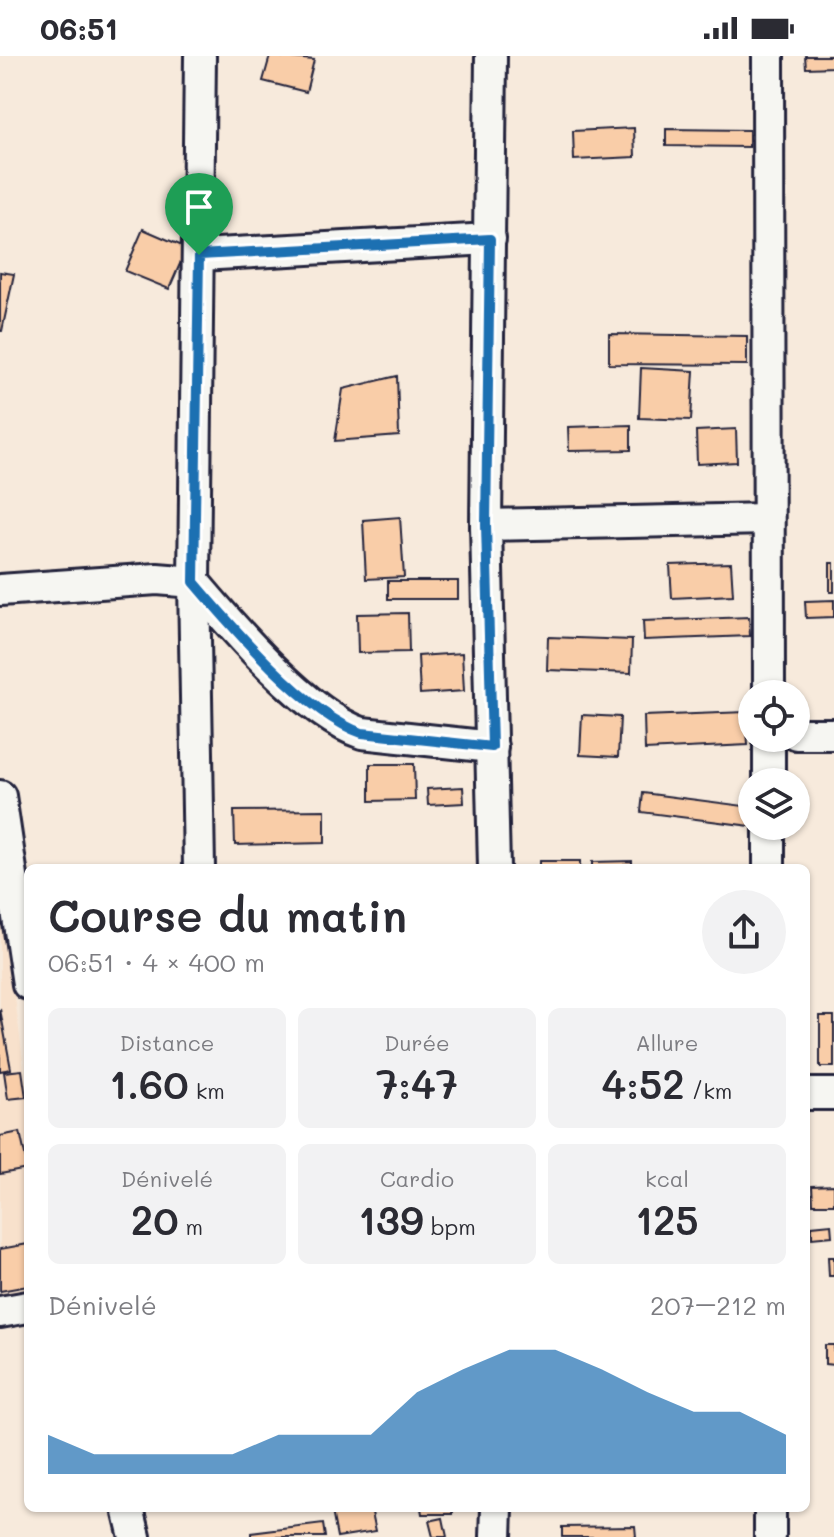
<!DOCTYPE html>
<html lang="fr">
<meta charset="utf-8">
<style>
:root{--surface:#fff;--page:#f2f2f3;--text:#2b2b33;--muted:#7c7c81;--accent:#1f6fb2}
body{margin:0;font-family:Mali,sans-serif;background:var(--page);color:var(--text);height:100vh;display:flex;flex-direction:column;font-size:30px;white-space:nowrap}
*{box-sizing:border-box;margin:0}
p{font-size:26px;color:var(--muted)}
.icon{flex:none;width:44px;height:44px;fill:none;stroke:currentColor;stroke-width:2;stroke-linecap:round;stroke-linejoin:round}
.map{position:relative;flex:1;overflow:hidden}
.drawer{position:absolute;left:24px;top:808px;width:786px;height:648px;display:flex;flex-direction:column;background:var(--surface);border-radius:12px;box-shadow:0 2px 6px #0004}
.drawer>*{flex:none}
.buttons{position:absolute;left:738px;top:624px;display:grid;gap:16px}
.buttons a{display:grid;place-items:center;width:72px;height:72px;border-radius:50%;background:var(--surface);box-shadow:0 2px 6px #0004;font-size:40px}
.pin{position:absolute;display:grid;place-items:center;width:68px;height:68px;color:#fff;margin:-82px -34px;border-radius:50% 50% 50% 0;rotate:-45deg;box-shadow:0 0 8px #0007}
.pin .icon{rotate:45deg}
.round{display:grid;place-items:center;flex:none;width:84px;height:84px;border-radius:42px;background:var(--page)}
.headline{display:flex;align-items:center;justify-content:space-between;height:136px;padding:0 24px}
h1{font-size:44px;font-weight:600;line-height:60px}
.metrics{display:grid;grid-template-columns:repeat(3,1fr);gap:12px;height:136px;padding:8px 24px}
.metrics div{display:grid;align-content:center;border-radius:12px;background:var(--page);text-align:center}
.metrics b{font-size:40px;font-weight:600}
.metrics small{font-size:22px;font-weight:400}
.metrics p{font-size:22px}
.chart{height:224px;padding:16px 24px}
.chart p{display:flex;justify-content:space-between}
.chart svg{width:100%;height:144px;margin-top:8px;fill:var(--accent);opacity:.7}
.status{display:flex;justify-content:space-between;align-items:center;height:56px;padding:0 40px;background:var(--surface);direction:ltr}
.status svg{height:22px;fill:currentColor}
.map>svg:first-child{display:block}
.built{fill:#f8e1cc}
.building{fill:#f9cda8;stroke:#22223b;stroke-width:2}
.lines{fill:none;stroke-linecap:round;stroke-linejoin:round}
.minor-casing{stroke:#22223b;stroke-width:36}
.minor{stroke:#f6f6f2;stroke-width:30}
.route-casing{stroke:#fff;stroke-width:16}
.route{stroke:#1f6fb2;stroke-width:10}
</style>
<div class="status"><b>06:51</b><svg viewBox="0 0 49 12"><path d="M0 12V9h3v3zM5 12V6h3v6zM10 12V3h3v9zM15 12V0h3v12zM26 1h20v11H26zM47 4h2v5h-2z"/></svg></div>
<div class="map">
<svg width="834" height="1481" viewBox="0 0 834 1481">
<rect width="100%" height="100%" fill="#f7eadc"/>
<filter id="ink" filterUnits="userSpaceOnUse"><feTurbulence type="fractalNoise" baseFrequency=".0125" numOctaves="2"/><feDisplacementMap in="SourceGraphic" scale="16" xChannelSelector="R" yChannelSelector="G"/><feConvolveMatrix kernelMatrix="1 2 1 2 8 2 1 2 1" color-interpolation-filters="sRGB"/></filter>
<g filter="url(#ink)">
<!-- built -->
<polygon class="built" points="0,819 28,1046 28,1241 0,1245"/>
<!-- building -->
<g class="building">
<polygon points="270,0 314,4 306,36 263,25"/>
<polygon points="805,0 834,0 834,11 806,12"/>
<polygon points="634,72 635,101 574,104 573,75"/>
<polygon points="666,73 749,74 749,91 666,90"/>
<polygon points="143,173 187,192 169,233 125,215"/>
<polygon points="0,216 14,218 2,275 0,275"/>
<polygon points="609,278 747,280 747,309 609,308"/>
<polygon points="641,312 694,315 691,364 639,362"/>
<polygon points="397,320 399,380 335,385 343,333"/>
<polygon points="631,369 631,394 569,395 568,371"/>
<polygon points="736,373 737,406 697,408 696,375"/>
<polygon points="400,461 404,521 366,523 363,464"/>
<polygon points="731,507 733,539 672,542 670,509"/>
<rect x="830" y="507" width="4" height="29"/>
<rect x="388" y="525" width="70" height="18"/>
<polygon points="834,544 834,561 806,562 805,545"/>
<polygon points="408,557 409,596 358,597 357,558"/>
<polygon points="749,561 750,580 644,584 643,565"/>
<polygon points="548,581 632,584 631,617 547,614"/>
<polygon points="462,597 464,635 420,638 418,600"/>
<polygon points="746,656 748,689 645,694 644,660"/>
<polygon points="582,659 620,661 618,701 580,699"/>
<polygon points="370,708 414,708 415,744 370,745"/>
<polygon points="463,731 464,747 428,749 427,733"/>
<polygon points="643,737 752,751 751,770 641,756"/>
<polygon points="325,754 325,787 235,789 234,755"/>
<rect x="539" y="805" width="41" height="7"/>
<polygon points="632,805 632,812 592,812 592,806"/>
<polygon points="0,953 11,1013 0,1015"/>
<rect x="820" y="960" width="14" height="51"/>
<polygon points="22,1014 26,1041 8,1043 4,1016"/>
<polygon points="20,1076 28,1113 0,1118 0,1080"/>
<polygon points="834,1129 834,1148 813,1148 812,1130"/>
<polygon points="831,1168 832,1180 812,1182 812,1170"/>
<polygon points="28,1188 28,1230 0,1235 0,1193"/>
<polygon points="828,1201 834,1201 834,1220 829,1220"/>
<polygon points="825,1289 834,1289 834,1309 825,1308"/>
<polygon points="346,1452 371,1452 376,1475 337,1481 332,1455"/>
<polygon points="421,1452 453,1452 453,1458 422,1458"/>
<polygon points="443,1462 447,1481 433,1481 429,1465"/>
<polygon points="323,1468 325,1481 251,1481 251,1477"/>
<polygon points="635,1470 636,1481 562,1481 562,1471"/>
</g>
<g class="lines">
<defs>
<g id="minor">
<polyline points="491,0 486,469 494,812"/>
<polyline points="768,0 769,638"/>
<polyline points="199,199 490,183"/>
<polyline points="486,469 768,463"/>
<path d="M 0,534 L 157,523 L 194,526 C 232,571 307,659 362,677 L 492,691"/>
<polyline points="796,678 834,678"/>
<polyline points="769,682 769,726"/>
<polyline points="0,740 28,928"/>
<polyline points="769,770 769,812"/>
<polyline points="199,812 194,526 200,0"/>
<polyline points="806,1038 834,1038"/>
<polyline points="0,1256 28,1251"/>
<polyline points="128,1452 135,1481"/>
<polyline points="770,1452 770,1481"/>
<polyline points="496,1481 497,1452"/>
</g>
</defs>
<!-- minor casing -->
<use href="#minor" class="minor-casing"/>
<!-- minor -->
<use href="#minor" class="minor"/>
</g>
</g>
<g class="lines" filter="url(#ink)">
<defs>
<path id="route" d="M 490,183 L 486,469 L 492,691 L 362,677 C 306,658 233,572 194,526 L 199,199 Z"/>
</defs>
<!-- route casing -->
<use href="#route" class="route-casing"/>
<!-- route -->
<use href="#route" class="route"/>
</g>
</svg>
<div class="buttons">
<a><svg class="icon" aria-label="locate" viewBox="0 0 24 24"><circle cx="12" cy="12" r="6"/><path d="M12 2v4M12 18v4M2 12h4M18 12h4"/></svg></a>
<a><svg class="icon" aria-label="layers" viewBox="0 0 24 24"><path d="M12 4l9 5-9 5-9-5zM3 14l9 5 9-5"/></svg></a>
</div>
<div class="pin" style="left:199px;top:199px;background:#1e9e55"><svg class="icon" aria-label="arrive" viewBox="0 0 24 24"><path d="M6 21V4h12l-3 4 3 4H6"/></svg></div>
<section class="drawer">
<div class="headline"><div><h1>Course du matin</h1><p>06:51 · 4 × 400 m</p></div><a class="round"><svg class="icon" aria-label="share" viewBox="0 0 24 24"><path d="M12 15V3M7 8l5-5 5 5M5 13v7h14v-7"/></svg></a></div>
<div class="metrics">
<div><p>Distance</p><b>1.60<small> km</small></b></div>
<div><p>Durée</p><b>7:47</b></div>
<div><p>Allure</p><b>4:52<small> /km</small></b></div>
</div>
<div class="metrics">
<div><p>Dénivelé</p><b>20<small> m</small></b></div>
<div><p>Cardio</p><b>139<small> bpm</small></b></div>
<div><p>kcal</p><b>125</b></div>
</div>
<div class="chart"><p><span>Dénivelé</span>207–212 m</p>
<svg viewBox="0 0 160 44" preserveAspectRatio="none"><path d="M0 44V32L10 38L20 38L30 38L40 38L50 32L60 32L70 32L80 19L90 12L100 6L110 6L120 12L130 19L140 25L150 25L160 32V44z"/></svg>
</div>
</section>
</div>
